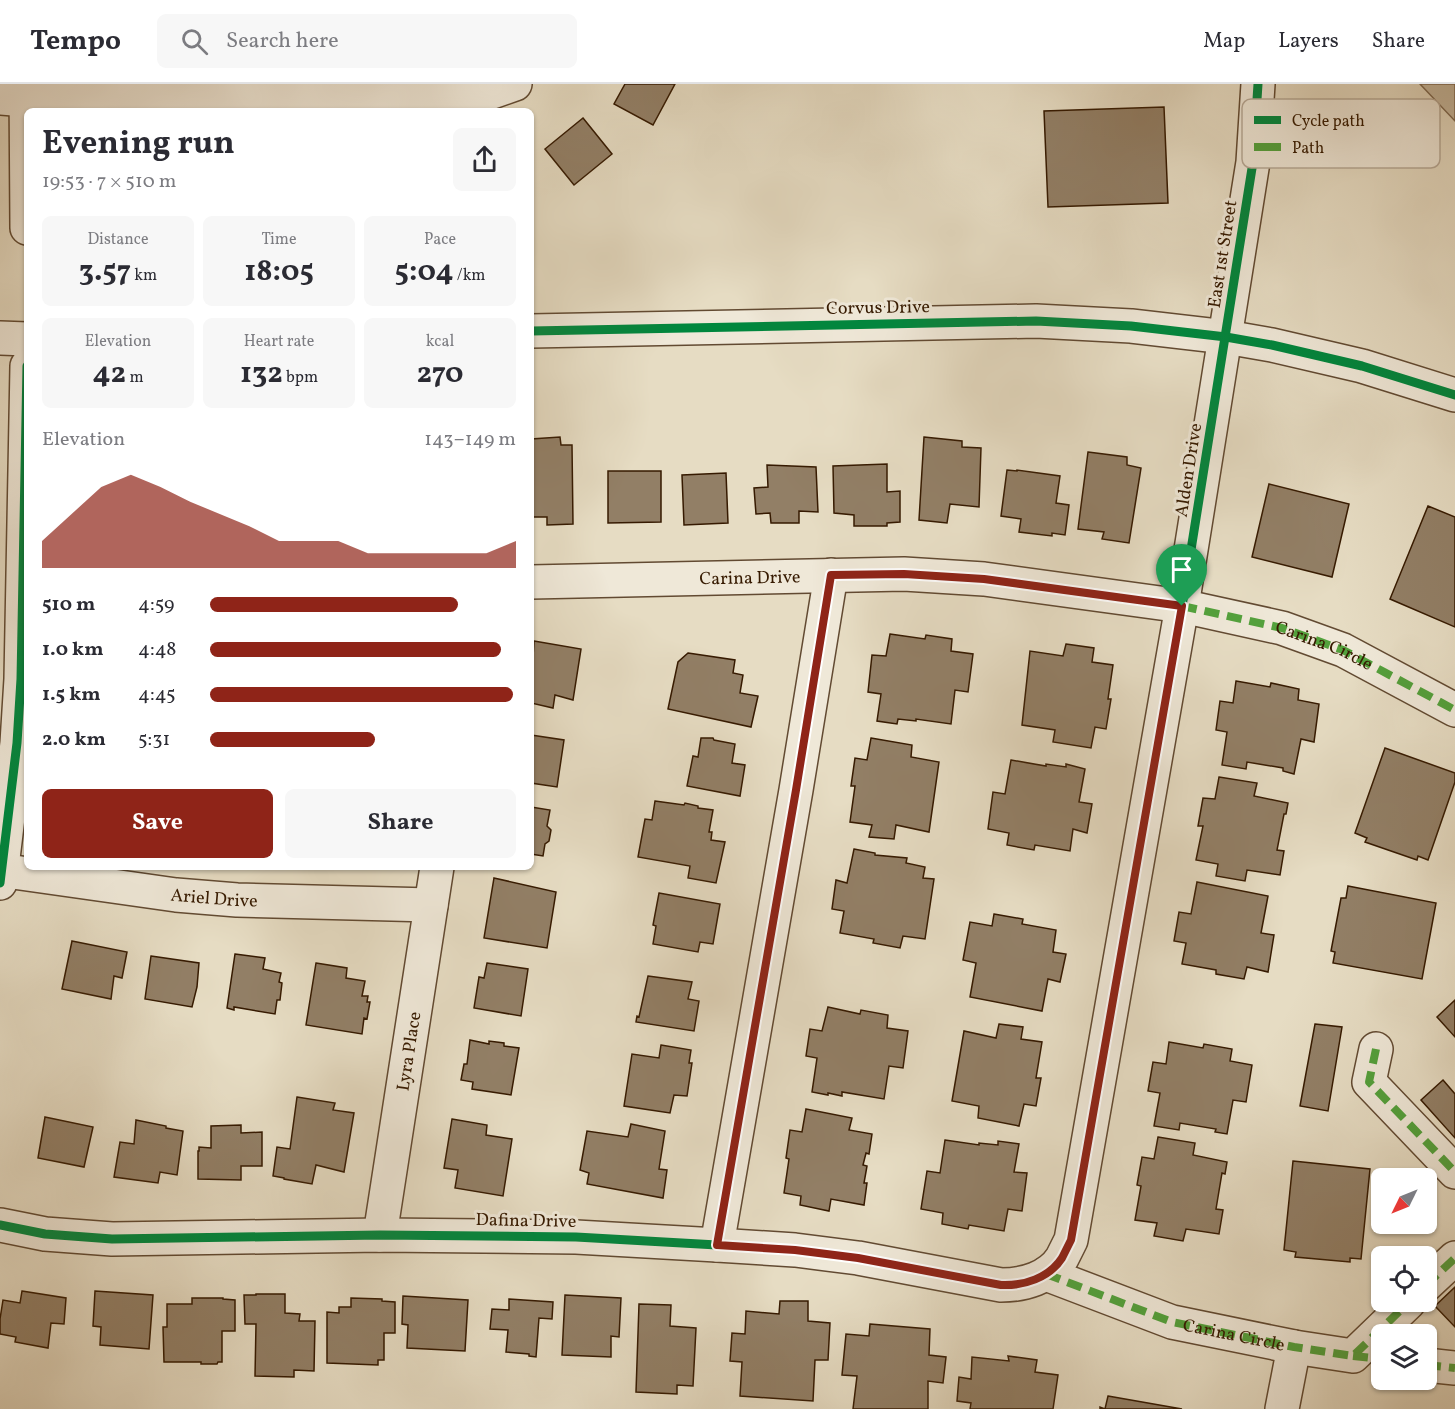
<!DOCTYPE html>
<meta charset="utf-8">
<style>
:root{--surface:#fff;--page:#f7f7f7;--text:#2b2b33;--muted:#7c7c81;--line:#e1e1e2;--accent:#8f2418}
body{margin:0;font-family:Vollkorn,serif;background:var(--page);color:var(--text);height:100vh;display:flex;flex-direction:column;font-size:22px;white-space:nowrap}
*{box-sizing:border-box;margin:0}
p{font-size:20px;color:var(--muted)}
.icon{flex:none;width:33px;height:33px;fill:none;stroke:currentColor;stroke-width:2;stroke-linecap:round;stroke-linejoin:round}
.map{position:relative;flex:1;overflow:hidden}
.details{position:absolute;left:24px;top:24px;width:510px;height:762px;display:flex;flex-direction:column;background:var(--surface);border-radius:9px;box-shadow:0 2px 4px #0004}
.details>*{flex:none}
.needle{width:39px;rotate:227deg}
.tools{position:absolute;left:1371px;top:1084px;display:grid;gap:12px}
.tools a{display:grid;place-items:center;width:66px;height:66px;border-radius:9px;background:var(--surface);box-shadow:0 2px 4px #0004;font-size:30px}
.pin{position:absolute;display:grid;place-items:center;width:51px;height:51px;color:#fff;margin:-62px -26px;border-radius:50% 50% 50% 0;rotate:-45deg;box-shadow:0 0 6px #0007}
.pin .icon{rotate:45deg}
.round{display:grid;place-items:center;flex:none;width:63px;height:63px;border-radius:9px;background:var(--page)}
.headline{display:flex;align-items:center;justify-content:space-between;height:102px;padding:0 18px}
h1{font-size:33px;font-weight:700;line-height:45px}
.figures{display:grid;grid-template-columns:repeat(3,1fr);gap:9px;height:102px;padding:6px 18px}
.figures div{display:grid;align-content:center;border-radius:9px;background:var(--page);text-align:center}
.figures b{font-size:30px;font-weight:700}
.figures small{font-size:16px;font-weight:400}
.figures p{font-size:16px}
.chart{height:168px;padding:12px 18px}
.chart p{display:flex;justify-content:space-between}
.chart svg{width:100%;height:108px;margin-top:6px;fill:var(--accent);opacity:.7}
.action{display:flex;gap:12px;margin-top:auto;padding:12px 18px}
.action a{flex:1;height:69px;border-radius:9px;background:var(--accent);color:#fff;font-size:24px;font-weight:700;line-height:69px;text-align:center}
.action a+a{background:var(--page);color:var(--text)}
ul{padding:0 18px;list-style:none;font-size:20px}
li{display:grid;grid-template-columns:96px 72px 1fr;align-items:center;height:45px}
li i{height:15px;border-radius:8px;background:var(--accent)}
header{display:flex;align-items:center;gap:36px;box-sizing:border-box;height:84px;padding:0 30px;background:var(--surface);border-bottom:2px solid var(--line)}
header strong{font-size:28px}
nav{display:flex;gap:33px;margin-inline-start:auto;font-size:21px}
.search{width:420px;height:54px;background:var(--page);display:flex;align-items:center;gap:15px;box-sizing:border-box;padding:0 21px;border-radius:9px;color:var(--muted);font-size:22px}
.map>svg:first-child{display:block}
.green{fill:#c8bba2;stroke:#7f6a52;stroke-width:1.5}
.building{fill:#927f66;stroke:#361a01;stroke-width:1.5}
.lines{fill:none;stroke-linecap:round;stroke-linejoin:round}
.minor-casing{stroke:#624a32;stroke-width:36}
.minor{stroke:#efe8d8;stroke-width:33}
.quiet{stroke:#53a13c;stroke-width:8;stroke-dasharray:15 8;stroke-linecap:butt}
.cycleway-casing{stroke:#efe8d8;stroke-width:13}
.cycleway{stroke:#00873e;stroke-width:9}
.route-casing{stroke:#fff;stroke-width:12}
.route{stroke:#8f2418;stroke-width:8}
.labels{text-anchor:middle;stroke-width:6;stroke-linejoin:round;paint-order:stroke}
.street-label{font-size:18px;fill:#361a01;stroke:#efe8d8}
.key{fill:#efe8d8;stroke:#b8aa98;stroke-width:1.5}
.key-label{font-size:16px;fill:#361a01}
</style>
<header>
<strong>Tempo</strong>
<div class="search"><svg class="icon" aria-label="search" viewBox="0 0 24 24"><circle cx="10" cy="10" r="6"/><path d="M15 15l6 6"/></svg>Search here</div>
<nav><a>Map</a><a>Layers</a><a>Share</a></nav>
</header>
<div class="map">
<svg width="1455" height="1325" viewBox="0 0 1455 1325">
<rect width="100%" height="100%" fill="#e6dcc3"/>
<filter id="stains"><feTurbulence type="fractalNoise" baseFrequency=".00333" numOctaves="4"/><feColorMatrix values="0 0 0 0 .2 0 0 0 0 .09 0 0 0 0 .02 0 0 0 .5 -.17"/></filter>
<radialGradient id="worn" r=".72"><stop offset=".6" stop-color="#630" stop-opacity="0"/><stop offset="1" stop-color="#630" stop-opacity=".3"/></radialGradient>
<!-- green -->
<polygon class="green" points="1420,0 1455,0 1455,37"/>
<!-- building -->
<g class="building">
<polygon points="625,0 675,0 653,41 614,20"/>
<polygon points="1164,23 1168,119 1048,123 1044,27"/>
<polygon points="583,34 612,70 574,101 545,65"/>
<polygon points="560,353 561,361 572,361 573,440 547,441 547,433 531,433 531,355"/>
<polygon points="924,353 962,357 962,363 981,364 979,423 950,420 947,439 919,436"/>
<polygon points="1088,368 1127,373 1127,381 1141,384 1129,459 1102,455 1104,448 1078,445"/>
<polygon points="887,380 887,408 900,407 900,438 887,439 887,442 854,442 854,431 834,429 833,382"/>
<polygon points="767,381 816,383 818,428 799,427 799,439 771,439 770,429 756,430 754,404 768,403"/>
<polygon points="1007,386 1017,387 1017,386 1060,392 1056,419 1069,421 1065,451 1052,449 1052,452 1019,448 1021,435 1001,432"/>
<polygon points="608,387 661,387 661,438 608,439"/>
<polygon points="726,389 728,439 684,441 682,391"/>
<polygon points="1269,400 1349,420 1332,493 1252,473"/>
<polygon points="1428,422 1455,433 1455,543 1390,515"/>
<polygon points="890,550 925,555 926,551 952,555 951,567 973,570 968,608 955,606 951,640 916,635 916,637 898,635 897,640 877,637 881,610 868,608 872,571 886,572"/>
<polygon points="534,557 581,565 573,616 555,611 553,624 531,619 531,573 533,573"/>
<polygon points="1066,560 1094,564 1092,578 1113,581 1108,615 1111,615 1106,645 1095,643 1091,664 1053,658 1055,646 1022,641 1030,567 1063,572"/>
<polygon points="688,569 735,576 733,589 743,591 740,609 758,612 751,643 668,625 678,578"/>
<polygon points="1236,597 1270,603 1271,599 1299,605 1298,616 1319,620 1314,658 1301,655 1294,690 1283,687 1283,684 1247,678 1246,685 1222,681 1227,648 1216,646 1220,617 1233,619"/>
<polygon points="531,651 564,656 557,703 531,699"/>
<polygon points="701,654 713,654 714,656 735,660 732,679 745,681 740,712 687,702 693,672 698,673"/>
<polygon points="871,654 912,661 911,673 939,678 929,748 896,741 894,755 869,753 872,741 850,738 855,702 851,702 855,674 867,676"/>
<polygon points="1385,664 1455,689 1455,698 1428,776 1418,772 1417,776 1365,758 1367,754 1355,749"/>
<polygon points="1011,676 1046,682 1046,680 1066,683 1066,680 1085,685 1079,718 1092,720 1087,749 1073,745 1070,767 1035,761 1034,766 1007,761 1009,749 988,745 993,708 1005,710"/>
<polygon points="1219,693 1257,699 1254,712 1288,719 1286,730 1284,730 1277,766 1284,767 1280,791 1247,786 1245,797 1216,792 1218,780 1196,776 1203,742 1198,742 1203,714 1215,715"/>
<polygon points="655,717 684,721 685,719 698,722 698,724 713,726 709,748 712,748 711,756 725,758 716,799 688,794 690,782 638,773 645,735 652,736"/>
<polygon points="531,723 550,726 547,742 551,746 549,757 545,760 543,772 531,770"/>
<polygon points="854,765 875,769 875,771 907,774 906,779 925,783 923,794 934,795 925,855 903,852 900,864 873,859 874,855 840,849 844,827 832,825 836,796 847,799"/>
<polygon points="494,794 556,808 547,864 484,854"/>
<polygon points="1197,798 1268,812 1261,849 1274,851 1268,888 1247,883 1244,895 1216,890 1216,886 1182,880 1186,859 1174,857 1179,828 1191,830"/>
<polygon points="1348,802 1436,819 1422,895 1333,879 1335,868 1331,867 1341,814 1346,814"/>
<polygon points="659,809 720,820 713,860 700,858 698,868 653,860 656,842 653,841"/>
<polygon points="994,830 1023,835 1022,840 1056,846 1053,868 1066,870 1060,898 1048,895 1042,927 970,913 976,879 963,876 970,838 992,842"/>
<polygon points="72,857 127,868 122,894 114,892 111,915 62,905"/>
<polygon points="235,870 265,874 263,885 281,889 279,898 282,899 280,916 277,916 275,930 234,923 234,926 227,924"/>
<polygon points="151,872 199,879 197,903 192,923 145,915"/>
<polygon points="316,879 347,884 346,894 365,897 362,912 368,912 367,918 370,918 367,935 364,934 362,950 306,941"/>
<polygon points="487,879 528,885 521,932 474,924 479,893 484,894"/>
<polygon points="648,892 692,898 688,915 699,917 694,947 636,938 637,932 639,933"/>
<polygon points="1455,916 1455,953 1437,933"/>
<polygon points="828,923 860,930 861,926 888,931 887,944 908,947 903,984 889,982 884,1015 842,1008 842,1012 828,1009 828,1011 812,1008 817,974 806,972 810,945 822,947"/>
<polygon points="999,940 1023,943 1021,955 1042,958 1036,994 1041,994 1036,1022 1024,1020 1019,1042 978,1034 979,1022 952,1017 964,947 996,954"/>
<polygon points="1315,940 1342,943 1328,1027 1300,1022"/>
<polygon points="470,956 489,960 489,957 504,959 504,962 519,964 511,1011 472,1005 473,998 461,996 464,980 467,980"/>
<polygon points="1169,958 1203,964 1204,960 1232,965 1230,977 1252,981 1246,1018 1233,1016 1227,1050 1215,1048 1216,1045 1180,1039 1179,1046 1154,1042 1160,1009 1148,1007 1153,978 1166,980"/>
<polygon points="661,961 691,966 689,979 692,979 687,1012 674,1011 670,1029 624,1022 632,970 659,974"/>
<polygon points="1443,996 1455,1010 1455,1054 1421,1016"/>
<polygon points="297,1013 335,1019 333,1026 354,1029 344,1088 316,1081 312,1100 284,1095 284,1094 273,1092 277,1063 290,1065"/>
<polygon points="806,1025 852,1034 849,1046 872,1050 869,1070 866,1069 863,1081 867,1082 864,1099 867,1099 864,1121 831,1115 829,1127 800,1121 801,1112 784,1109 789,1075 786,1074 790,1046 802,1048"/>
<polygon points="45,1033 93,1043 84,1083 38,1074"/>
<polygon points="452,1035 487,1041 486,1051 512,1055 503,1112 455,1104 458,1086 444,1084"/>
<polygon points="136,1036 166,1042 166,1044 183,1047 177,1091 160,1088 158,1099 114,1093 120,1058 134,1060"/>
<polygon points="631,1040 665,1047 659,1085 667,1086 663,1114 587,1100 589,1089 580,1086 587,1047 628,1053"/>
<polygon points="241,1041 241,1049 262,1048 262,1082 241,1082 241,1096 198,1095 198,1067 199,1067 199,1063 211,1064 211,1042"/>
<polygon points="1158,1053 1195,1059 1193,1071 1227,1078 1225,1090 1222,1089 1216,1125 1223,1126 1219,1150 1186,1145 1183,1157 1154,1152 1157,1139 1135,1136 1141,1102 1137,1101 1142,1073 1154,1075"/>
<polygon points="945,1056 979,1061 979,1059 998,1061 998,1057 1019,1060 1014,1088 1027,1089 1022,1127 1008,1125 1004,1147 969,1141 968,1145 942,1140 943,1129 921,1125 927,1087 940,1089"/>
<polygon points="1293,1077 1370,1085 1361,1175 1350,1174 1350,1178 1295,1173 1296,1168 1284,1166"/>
<polygon points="1455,1203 1455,1243 1435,1222"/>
<polygon points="22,1207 66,1214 64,1240 51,1239 48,1264 15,1258 16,1253 0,1250 0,1235 3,1216 20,1219"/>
<polygon points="95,1207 153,1211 149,1265 100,1261 101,1243 93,1242"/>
<polygon points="256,1210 285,1210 285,1229 300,1230 299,1237 315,1237 314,1287 294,1286 294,1293 255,1292 256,1240 245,1240 244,1211 256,1211"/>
<polygon points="565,1211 621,1214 619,1253 611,1252 611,1273 562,1271"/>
<polygon points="403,1212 468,1216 465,1267 407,1264 408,1241 402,1240"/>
<polygon points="192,1214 223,1214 223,1215 235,1216 235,1247 222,1247 222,1278 218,1278 217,1280 201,1280 201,1278 164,1278 163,1243 167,1243 167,1220 192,1220"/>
<polygon points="351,1214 382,1215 382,1217 395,1218 395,1249 384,1249 384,1276 378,1276 378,1281 327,1279 327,1228 339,1229 339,1223 351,1223"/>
<polygon points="509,1215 553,1218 552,1235 539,1234 536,1273 529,1272 529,1270 506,1268 508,1246 490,1245 492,1225 509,1226"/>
<polygon points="780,1217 808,1217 808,1237 830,1239 828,1276 815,1276 813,1317 740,1312 742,1278 730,1277 732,1249 745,1250 746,1227 779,1230"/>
<polygon points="639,1220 671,1221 670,1242 696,1244 693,1302 677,1301 677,1310 636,1308"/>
<polygon points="870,1240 930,1245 929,1271 946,1273 943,1299 928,1297 928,1325 853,1325 857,1292 842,1291 846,1250 869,1252"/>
<polygon points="1008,1272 1037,1276 1035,1288 1058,1291 1053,1325 970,1325 971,1319 957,1317 959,1293 971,1295 972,1273 1009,1277"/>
<polygon points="1108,1312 1182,1325 1100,1325 1100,1323 1105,1325"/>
</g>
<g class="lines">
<defs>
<g id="minor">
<polyline points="26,0 27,144"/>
<polyline points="0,14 26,16 481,12 515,0"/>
<polyline points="531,247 1036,237 1131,242 1226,253 1272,261 1362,282 1455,311"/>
<polyline points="0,254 27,255"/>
<path id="s1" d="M 531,498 L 904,490 L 984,495 L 1182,522 L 1282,544 L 1343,566 L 1455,626"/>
<path id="s2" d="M 0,786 L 176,811 L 237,816 L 431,821"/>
<polyline points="0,799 17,659 21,595 27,282"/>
<polyline points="1376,965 1369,998 1455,1088"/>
<path d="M 0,1141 L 45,1150 L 112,1155 L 380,1151 L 576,1153 L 717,1161 L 795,1166 L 858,1174 L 1001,1201 C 1024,1201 1049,1194 1062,1174 C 1065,1168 1068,1162 1071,1156 L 1182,522 L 1253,78 L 1258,0"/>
<path id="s3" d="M 380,1151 L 437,783"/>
<polyline points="717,1161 796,706 831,491"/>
<path id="s4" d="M 1046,1190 L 1172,1238 L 1294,1263 L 1353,1272 L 1409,1218"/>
<polyline points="1426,1201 1455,1174"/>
<polyline points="1426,1281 1455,1284"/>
<polyline points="1282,1325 1294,1263"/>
</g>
</defs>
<!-- minor casing -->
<use href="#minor" class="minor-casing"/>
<!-- minor -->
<use href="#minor" class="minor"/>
<!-- quiet -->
<g class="quiet">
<polyline points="1182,522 1282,544 1343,566 1455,626"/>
<polyline points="1376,965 1369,998 1455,1088"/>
<polyline points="1046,1190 1172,1238 1294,1263 1353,1272 1409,1218"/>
<polyline points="1426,1201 1455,1174"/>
<polyline points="1353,1272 1382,1275"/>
<polyline points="1426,1281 1455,1284"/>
</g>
<defs>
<g id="cycleway">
<polyline points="531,247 1036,237 1131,242 1226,253 1272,261 1362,282 1455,311"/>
<polyline points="0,799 17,659 21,595 27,282"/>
<path d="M 0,1141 L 45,1150 L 112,1155 L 380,1151 L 576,1153 L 717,1161 L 795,1166 L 858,1174 L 1001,1201 C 1024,1201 1049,1194 1062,1174 C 1065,1168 1068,1162 1071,1156 L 1182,522 L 1253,78 L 1258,0"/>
</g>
</defs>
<!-- cycleway casing -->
<use href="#cycleway" class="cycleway-casing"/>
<!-- cycleway -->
<use href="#cycleway" class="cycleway"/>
</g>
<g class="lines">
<defs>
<path id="route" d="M 904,490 L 984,495 L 1182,522 L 1071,1156 C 1068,1162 1065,1168 1062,1174 C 1049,1194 1024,1202 1001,1201 L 858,1174 L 795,1166 L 717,1161 L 796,706 L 831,491 Z"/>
</defs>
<!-- route casing -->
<use href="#route" class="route-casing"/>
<!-- route -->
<use href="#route" class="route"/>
</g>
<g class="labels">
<!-- street labels -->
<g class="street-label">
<text transform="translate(1222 170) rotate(-81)" y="6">East 1st Street</text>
<text transform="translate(878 223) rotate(-1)" y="6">Corvus Drive</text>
<text transform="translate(1188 386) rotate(-81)" y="6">Alden Drive</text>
<text dy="6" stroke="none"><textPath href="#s1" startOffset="219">Carina Drive</textPath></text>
<text dy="6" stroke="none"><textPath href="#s1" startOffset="801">Carina Circle</textPath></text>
<text dy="6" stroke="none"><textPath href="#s2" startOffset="216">Ariel Drive</textPath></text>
<text dy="6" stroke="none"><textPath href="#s3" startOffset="186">Lyra Place</textPath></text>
<text transform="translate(526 1136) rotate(1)" y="6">Dafina Drive</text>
<text dy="6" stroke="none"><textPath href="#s4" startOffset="198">Carina Circle</textPath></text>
</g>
</g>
<!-- legend -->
<rect x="1242" y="15" width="198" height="69" rx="9" class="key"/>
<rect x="1254" y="32" width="27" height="8" fill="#00873e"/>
<rect x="1254" y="59" width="27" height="8" fill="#53a13c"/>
<g class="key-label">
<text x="1292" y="42">Cycle path</text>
<text x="1292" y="69">Path</text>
</g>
<rect width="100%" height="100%" filter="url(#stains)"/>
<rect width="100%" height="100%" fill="url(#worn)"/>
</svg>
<div class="tools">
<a><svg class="needle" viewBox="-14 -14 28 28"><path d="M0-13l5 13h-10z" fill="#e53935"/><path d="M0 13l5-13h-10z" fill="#7c7c81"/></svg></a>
<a><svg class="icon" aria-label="locate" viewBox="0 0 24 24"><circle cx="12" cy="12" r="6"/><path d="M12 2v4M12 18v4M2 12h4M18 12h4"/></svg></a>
<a><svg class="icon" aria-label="layers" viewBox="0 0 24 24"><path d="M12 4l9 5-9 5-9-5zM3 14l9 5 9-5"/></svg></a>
</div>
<div class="pin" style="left:1182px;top:522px;background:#1e9e55"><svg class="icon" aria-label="arrive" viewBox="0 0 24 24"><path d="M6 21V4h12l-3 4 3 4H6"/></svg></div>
<section class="details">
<div class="headline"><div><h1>Evening run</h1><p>19:53 · 7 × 510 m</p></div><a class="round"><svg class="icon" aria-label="share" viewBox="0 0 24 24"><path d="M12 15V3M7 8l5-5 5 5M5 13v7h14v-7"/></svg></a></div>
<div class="figures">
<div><p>Distance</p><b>3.57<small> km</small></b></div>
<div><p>Time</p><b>18:05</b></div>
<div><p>Pace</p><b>5:04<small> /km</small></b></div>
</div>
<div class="figures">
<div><p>Elevation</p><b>42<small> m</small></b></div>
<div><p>Heart rate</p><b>132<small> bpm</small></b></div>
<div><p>kcal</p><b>270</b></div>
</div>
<div class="chart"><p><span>Elevation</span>143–149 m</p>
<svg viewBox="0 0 160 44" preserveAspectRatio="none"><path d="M0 44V33L10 22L20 11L30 6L40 11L50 17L60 22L70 27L80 33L90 33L100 33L110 38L120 38L130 38L140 38L150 38L160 33V44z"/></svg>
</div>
<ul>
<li><b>510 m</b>4:59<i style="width:81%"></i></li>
<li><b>1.0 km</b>4:48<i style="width:95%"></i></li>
<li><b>1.5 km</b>4:45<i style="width:99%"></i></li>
<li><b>2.0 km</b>5:31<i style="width:54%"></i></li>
</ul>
<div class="action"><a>Save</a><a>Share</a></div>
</section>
</div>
